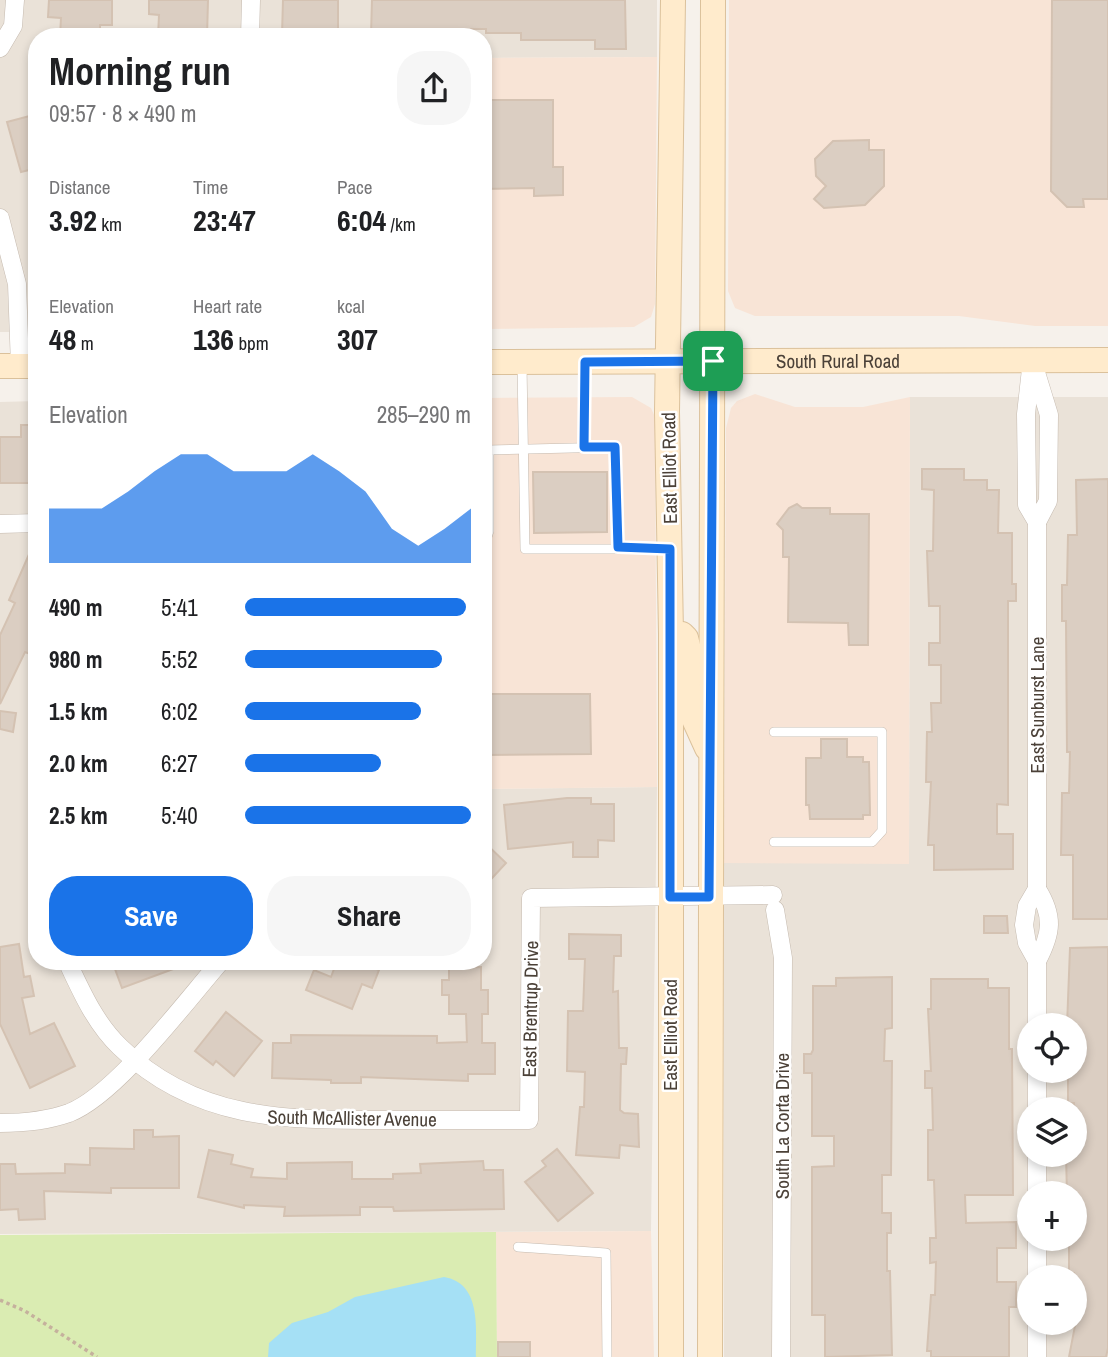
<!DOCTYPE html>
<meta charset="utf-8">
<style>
:root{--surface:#fff;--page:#f6f6f6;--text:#202124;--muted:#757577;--accent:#1a73e8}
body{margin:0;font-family:"Archivo Narrow",sans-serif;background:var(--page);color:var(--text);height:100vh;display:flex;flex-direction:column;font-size:26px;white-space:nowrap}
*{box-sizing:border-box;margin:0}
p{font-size:23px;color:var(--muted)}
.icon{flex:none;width:38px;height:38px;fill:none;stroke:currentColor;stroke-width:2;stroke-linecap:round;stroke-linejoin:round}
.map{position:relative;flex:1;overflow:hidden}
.drawer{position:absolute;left:28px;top:28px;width:464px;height:942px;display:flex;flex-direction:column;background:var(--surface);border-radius:28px;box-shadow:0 4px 10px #0003}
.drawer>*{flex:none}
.controls{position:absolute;left:1017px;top:1013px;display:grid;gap:14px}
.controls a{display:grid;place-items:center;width:70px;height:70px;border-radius:50%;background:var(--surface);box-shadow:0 4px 10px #0003;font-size:35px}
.pin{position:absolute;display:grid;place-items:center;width:60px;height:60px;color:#fff;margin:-30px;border-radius:14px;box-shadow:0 4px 10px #0006}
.round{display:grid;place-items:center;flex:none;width:74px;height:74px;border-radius:28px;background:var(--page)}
.head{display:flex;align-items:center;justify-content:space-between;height:119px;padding:0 21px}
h1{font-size:38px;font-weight:700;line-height:52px}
.figures{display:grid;grid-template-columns:repeat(3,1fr);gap:10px;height:119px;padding:7px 21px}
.figures div{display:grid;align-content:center}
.figures b{font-size:30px;font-weight:700}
.figures small{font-size:19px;font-weight:400}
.figures p{font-size:19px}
.chart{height:196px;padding:14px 21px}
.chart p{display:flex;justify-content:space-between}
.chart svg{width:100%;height:126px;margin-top:7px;fill:var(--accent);opacity:.7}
.cta{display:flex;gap:14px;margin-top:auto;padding:14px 21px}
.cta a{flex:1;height:80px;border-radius:28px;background:var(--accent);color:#fff;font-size:28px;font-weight:700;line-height:80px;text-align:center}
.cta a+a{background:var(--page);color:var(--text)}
ul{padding:0 21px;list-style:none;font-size:23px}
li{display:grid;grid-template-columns:112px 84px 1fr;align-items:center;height:52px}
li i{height:18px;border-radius:9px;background:var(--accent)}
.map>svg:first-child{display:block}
.residential{fill:#eae2d8;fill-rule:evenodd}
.commercial{fill:#f8e4d6}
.green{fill:#daecb2}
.water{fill:#a5e0f5}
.building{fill:#dbcec2;stroke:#d4c2b2;stroke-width:2}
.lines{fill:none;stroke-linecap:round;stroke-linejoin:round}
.service-casing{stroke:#c5baaf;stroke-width:10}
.minor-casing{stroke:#c5baaf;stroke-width:19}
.secondary-casing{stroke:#dbc19b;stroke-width:26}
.path{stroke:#c5b19d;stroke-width:3.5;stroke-dasharray:3.5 3.5;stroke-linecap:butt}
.service{stroke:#fff;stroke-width:9}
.minor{stroke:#fff;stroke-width:18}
.secondary{stroke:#ffebcc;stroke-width:24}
.route-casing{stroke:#fff;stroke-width:14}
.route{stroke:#1a73e8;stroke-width:9}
.labels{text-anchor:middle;stroke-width:5;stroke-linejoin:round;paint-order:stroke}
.street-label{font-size:19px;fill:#4b4138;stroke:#fff}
</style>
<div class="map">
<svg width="1108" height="1357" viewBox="0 0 1108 1357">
<rect width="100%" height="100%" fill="#f6f1eb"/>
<!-- residential -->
<g class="residential">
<polygon points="0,0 657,0 657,57 483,58 483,37 37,37 37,332 0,332"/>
<path d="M 910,397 L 1108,397 L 1108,1357 L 724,1357 L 724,863 L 909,863 ZM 1029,1026 L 1074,1026 L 1074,1071 L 1029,1071 ZM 1029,1110 L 1074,1110 L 1074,1155 L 1029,1155 ZM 1029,1194 L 1074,1194 L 1074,1239 L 1029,1239 ZM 1029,1278 L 1074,1278 L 1074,1323 L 1029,1323 Z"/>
<polygon points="37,401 37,961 483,961 483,789 657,787 651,1231 0,1234 0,402"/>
</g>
<!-- commercial -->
<g class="commercial">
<polygon points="729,0 1108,0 1108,326 1035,326 959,316 755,316 735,308 728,291"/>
<polygon points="657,57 655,304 651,317 634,327 483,329 483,58"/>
<polygon points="755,394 795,407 863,407 910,397 909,864 724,863 726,428 731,408 737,401"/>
<polygon points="632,397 651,408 655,417 657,787 483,789 483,398"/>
<polygon points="651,1231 654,1357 497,1357 496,1232"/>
</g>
<!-- green -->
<polygon class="green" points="496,1232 497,1357 0,1357 0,1235"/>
<!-- water -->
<path class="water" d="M 444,1277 C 481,1283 476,1327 476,1357 L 268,1357 L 269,1343 L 292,1323 L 328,1312 L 355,1297 Z"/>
<!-- building -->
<g class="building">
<polygon points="49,0 112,0 112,25 100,25 100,37 60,37 61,18 48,17"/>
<polygon points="149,0 208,0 207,37 158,37 159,15 149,14"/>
<polygon points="283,0 338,0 338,37 282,35"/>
<polygon points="372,0 625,0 626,49 595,49 595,40 521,40 521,33 486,33 486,29 403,29 403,35 371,35"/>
<polygon points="1052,0 1108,0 1108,199 1083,199 1084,207 1067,207 1051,191"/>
<polygon points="483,100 553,100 553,167 563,167 563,195 534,196 534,188 483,189"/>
<polygon points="37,114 37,168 21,172 7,122"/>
<polygon points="869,140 869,150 884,150 884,186 865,205 824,208 814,199 826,186 816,176 815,159 833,141"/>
<polygon points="21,425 37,425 37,483 0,483 0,437 21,437"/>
<polygon points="922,469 964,469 964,480 987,480 987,490 999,490 998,533 1012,533 1012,584 1016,584 1016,601 1008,601 1008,805 997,804 997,834 1013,834 1013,869 934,870 934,845 928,845 931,782 926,782 927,732 932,732 931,703 941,703 941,665 929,665 929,643 940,643 940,606 929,606 927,551 933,551 934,490 922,489"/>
<polygon points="533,472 607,472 607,532 534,533"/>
<polygon points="1108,479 1108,919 1073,919 1073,855 1061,855 1062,793 1069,793 1070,752 1067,752 1066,621 1062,621 1062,585 1067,585 1068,535 1077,535 1076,480"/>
<polygon points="797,504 802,508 830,508 830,514 869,514 868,645 849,645 848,623 788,622 789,557 783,557 783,530 777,524 789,508"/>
<polygon points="37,536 37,648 33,655 25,652 0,704 0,635 15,603 9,600"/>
<polygon points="483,694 590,694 591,754 483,755"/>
<polygon points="0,711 16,713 13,732 0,729"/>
<polygon points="821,739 847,739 847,757 863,757 863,762 869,762 870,815 863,815 863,819 810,819 809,805 806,805 806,758 821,758"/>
<polygon points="567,798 591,798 591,804 614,804 614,841 598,840 598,857 573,857 573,842 508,849 504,805"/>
<polygon points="483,841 506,863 483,888"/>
<polygon points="984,916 1007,916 1008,933 984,933"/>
<polygon points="569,934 621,935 621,956 614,956 613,992 618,991 619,1048 627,1048 626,1064 621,1064 620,1110 624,1113 638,1114 639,1147 620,1145 619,1158 576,1155 580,1107 584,1107 585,1072 567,1071 568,1011 583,1011 585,959 569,959"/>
<polygon points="19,944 24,977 30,976 34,996 22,998 30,1034 54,1023 75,1066 30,1088 0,1024 0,947"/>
<polygon points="1108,947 1108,1348 1106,1357 1069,1357 1075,1326 1074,1273 1069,1273 1069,1239 1074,1239 1074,1194 1067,1194 1066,1155 1074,1155 1074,1103 1068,1103 1068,1071 1074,1071 1074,1026 1067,1026 1070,948"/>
<polygon points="136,961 191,961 192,962 122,988 115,969"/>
<polygon points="337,961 356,961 379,970 372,988 362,984 352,1009 306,990 314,970 331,977"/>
<polygon points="481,967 481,990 488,990 488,1014 482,1014 482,1043 495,1043 495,1074 468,1074 468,1081 361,1077 361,1083 331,1083 331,1080 272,1078 273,1043 291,1043 291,1035 437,1036 437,1043 467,1042 466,1014 449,1014 449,995 442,995 442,980 449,980 449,968"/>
<polygon points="892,977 892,1028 885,1029 884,1061 892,1061 891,1175 882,1175 882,1213 891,1213 891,1233 887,1233 887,1271 890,1271 892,1355 825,1357 825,1315 812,1315 812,1167 834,1166 834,1136 812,1136 812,1073 804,1073 804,1054 811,1054 813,1050 813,986 836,986 836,978"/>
<polygon points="931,979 988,979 988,988 1009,988 1009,1049 1012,1049 1013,1195 965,1195 966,1223 1016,1222 1016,1248 997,1248 997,1282 1016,1282 1016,1307 1009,1307 1009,1357 931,1357 931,1351 927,1351 931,1295 935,1295 936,1262 930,1263 930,1238 936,1238 934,1180 928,1180 928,1130 933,1130 932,1088 925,1088 925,1071 931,1071 928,1009 931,1009"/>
<polygon points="226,1012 262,1041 234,1076 216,1061 213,1065 195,1051"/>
<polygon points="134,1130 153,1130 153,1137 179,1136 179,1188 111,1188 111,1193 44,1191 45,1219 19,1220 18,1209 0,1210 0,1164 15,1164 16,1174 65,1173 65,1164 90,1165 90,1148 134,1149"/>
<polygon points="557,1149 593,1193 558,1221 525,1182 546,1166 542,1161"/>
<polygon points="209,1150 233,1155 231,1164 253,1169 251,1177 287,1179 287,1163 352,1162 352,1179 393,1179 393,1174 421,1173 420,1164 483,1161 484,1170 503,1170 504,1209 394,1211 393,1207 360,1207 360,1215 284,1216 285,1207 244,1205 244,1208 198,1197"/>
<rect x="498" y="1342" width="32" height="15"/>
</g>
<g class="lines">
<defs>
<g id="service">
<polyline points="522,363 525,549 668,549"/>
<polyline points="584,447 585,365"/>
<polyline points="483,549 489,531 489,450 615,447 618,547"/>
<polyline points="774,732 882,732 882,831 872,842 774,842"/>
<polyline points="518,1247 606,1253 607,1357"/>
</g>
<g id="minor">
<polyline points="250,37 251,0"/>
<polyline points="0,48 13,26 15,0"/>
<polyline points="0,218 17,284 20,366"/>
<polyline points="1032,360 1026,414 1027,492 1027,505 1037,522 1037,889 1027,906 1024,925 1027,943 1037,961 1037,1026"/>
<polyline points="1034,366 1049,415 1048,501 1037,522"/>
<polyline points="0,524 37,523"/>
<path d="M 1037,889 C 1054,916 1052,933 1037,961"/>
<polyline points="775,910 783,958 781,1357"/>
<path d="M 67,961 C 81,991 95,1023 120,1047 C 196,1121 286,1120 385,1120 C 433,1120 481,1120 529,1120 L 531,898 L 773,895"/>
<polyline points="1037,1071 1037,1110"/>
<path d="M 0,1123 C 24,1123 46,1121 69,1113 C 116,1095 186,1001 221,961"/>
<polyline points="1037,1155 1037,1194"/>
<polyline points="1037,1239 1037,1278"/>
<polyline points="1037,1323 1037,1357"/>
</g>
<g id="secondary">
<path id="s1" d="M 483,362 L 1108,360"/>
<polyline points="0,366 37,366"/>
<polyline points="671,634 682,634 686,638 691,658 692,715 707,748"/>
<polyline points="671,1357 671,634 667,412 673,0"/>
<polyline points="710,1357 713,0"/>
</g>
</defs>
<!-- service casing -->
<use href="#service" class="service-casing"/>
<!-- minor casing -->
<use href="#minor" class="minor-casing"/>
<!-- secondary casing -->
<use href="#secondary" class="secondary-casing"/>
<!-- path -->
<polyline class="path" points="0,1300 25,1311 97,1357"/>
<!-- service -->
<use href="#service" class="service"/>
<!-- minor -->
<use href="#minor" class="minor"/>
<!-- secondary -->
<use href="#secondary" class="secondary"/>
</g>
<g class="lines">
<defs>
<polygon id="route" points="713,361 709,897 670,897 670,549 618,547 615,447 584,447 585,362"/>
</defs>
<!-- route casing -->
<use href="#route" class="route-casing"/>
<!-- route -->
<use href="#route" class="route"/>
</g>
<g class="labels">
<!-- street labels -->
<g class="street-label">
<text dy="7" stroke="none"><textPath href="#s1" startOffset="355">South Rural Road</textPath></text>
<text transform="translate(669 468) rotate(-91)" y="7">East Elliot Road</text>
<text transform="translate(1037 705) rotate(-90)" y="7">East Sunburst Lane</text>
<text transform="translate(530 1009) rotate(-89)" y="7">East Brentrup Drive</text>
<text transform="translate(670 1035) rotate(-90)" y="7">East Elliot Road</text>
<text transform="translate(352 1118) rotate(1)" y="7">South McAllister Avenue</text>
<text transform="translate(782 1126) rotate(-90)" y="7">South La Corta Drive</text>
</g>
</g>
</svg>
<div class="controls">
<a><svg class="icon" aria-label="locate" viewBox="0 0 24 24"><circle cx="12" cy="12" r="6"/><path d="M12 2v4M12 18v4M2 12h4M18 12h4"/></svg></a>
<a><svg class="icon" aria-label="layers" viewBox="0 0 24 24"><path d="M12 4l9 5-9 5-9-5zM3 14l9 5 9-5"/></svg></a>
<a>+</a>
<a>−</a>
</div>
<div class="pin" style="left:713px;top:361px;background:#1e9e55"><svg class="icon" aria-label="arrive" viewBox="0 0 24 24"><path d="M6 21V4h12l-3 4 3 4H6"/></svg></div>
<section class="drawer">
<div class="head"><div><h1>Morning run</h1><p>09:57 · 8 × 490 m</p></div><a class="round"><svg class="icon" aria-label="share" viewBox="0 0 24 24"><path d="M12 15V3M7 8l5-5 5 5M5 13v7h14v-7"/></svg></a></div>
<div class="figures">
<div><p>Distance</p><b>3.92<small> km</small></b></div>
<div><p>Time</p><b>23:47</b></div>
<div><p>Pace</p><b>6:04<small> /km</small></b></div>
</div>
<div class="figures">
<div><p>Elevation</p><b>48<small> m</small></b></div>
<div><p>Heart rate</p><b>136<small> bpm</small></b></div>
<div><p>kcal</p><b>307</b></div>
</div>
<div class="chart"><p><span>Elevation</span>285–290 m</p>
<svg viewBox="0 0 160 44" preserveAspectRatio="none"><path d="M0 44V25L10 25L20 25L30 19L40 12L50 6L60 6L70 12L80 12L90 12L100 6L110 12L120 19L130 32L140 38L150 32L160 25V44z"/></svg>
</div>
<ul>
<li><b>490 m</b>5:41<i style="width:98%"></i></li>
<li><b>980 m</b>5:52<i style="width:87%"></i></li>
<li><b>1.5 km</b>6:02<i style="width:78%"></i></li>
<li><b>2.0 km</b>6:27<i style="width:60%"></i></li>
<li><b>2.5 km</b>5:40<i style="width:100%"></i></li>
</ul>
<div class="cta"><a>Save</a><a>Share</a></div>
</section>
</div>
